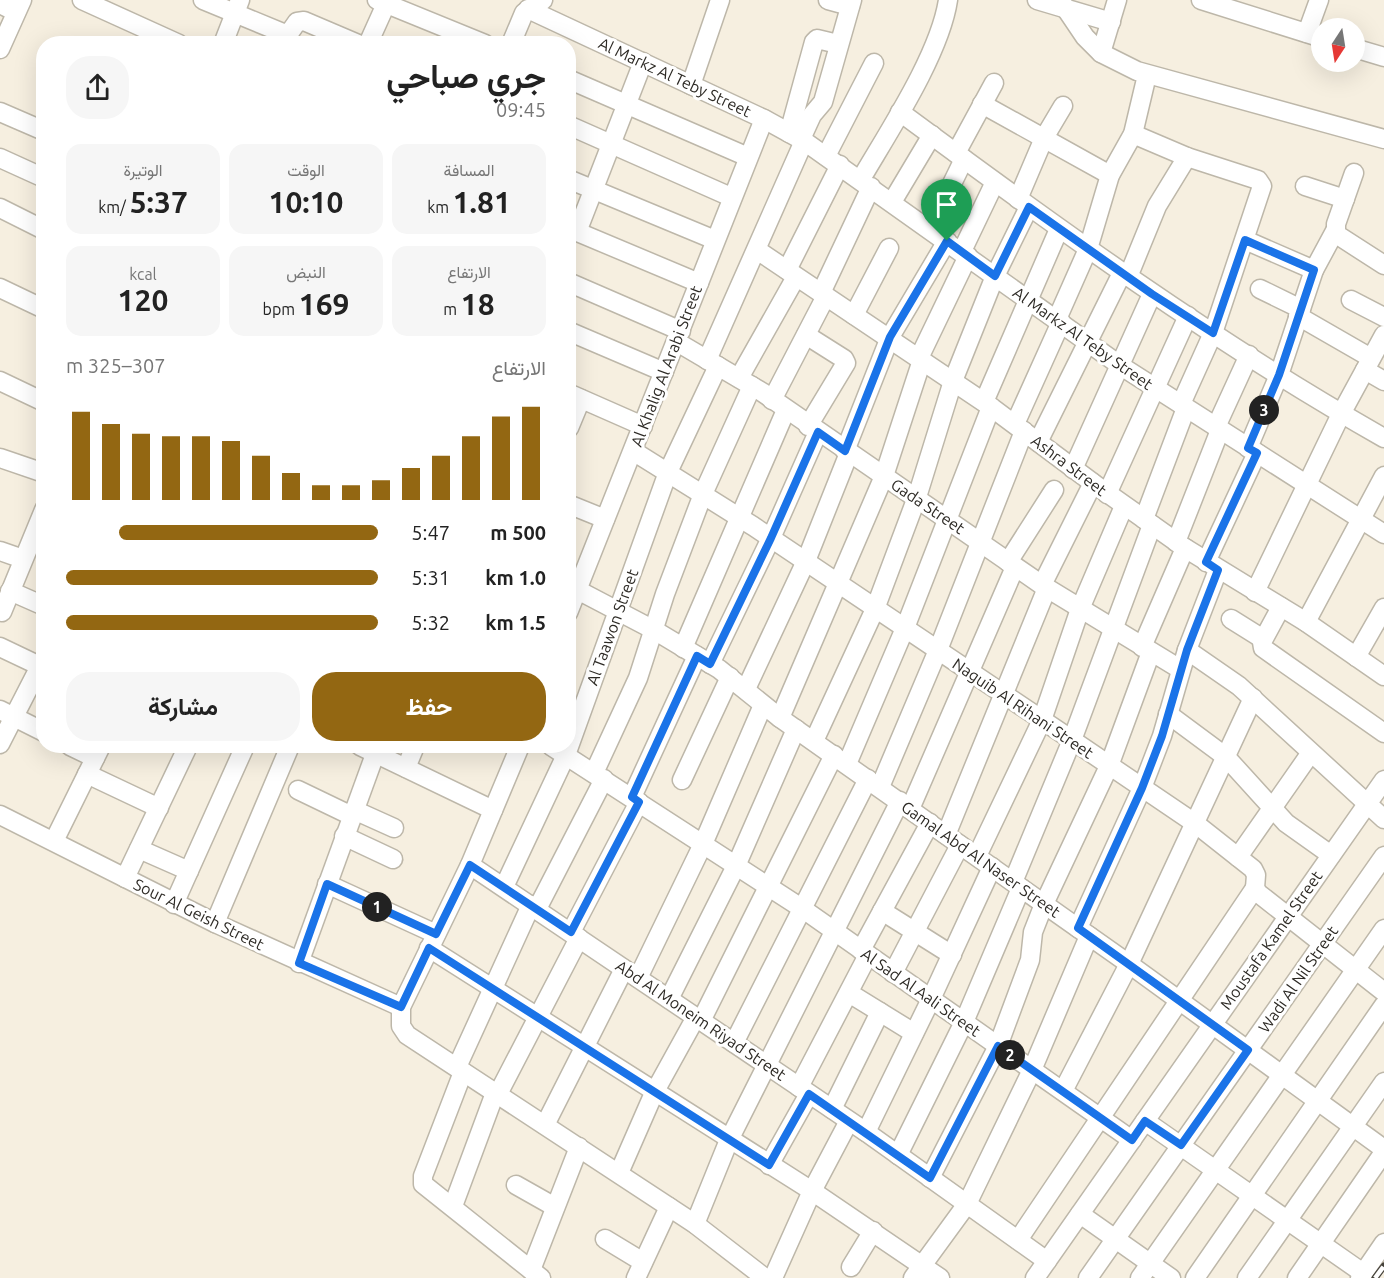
<!DOCTYPE html>
<html lang="ar">
<meta charset="utf-8">
<style>
:root{--surface:#fff;--page:#f6f6f6;--text:#222;--muted:#767676;--accent:#936712}
body{margin:0;font-family:Ubuntu,Vazirmatn,sans-serif;background:var(--page);color:var(--text);direction:rtl;height:100vh;display:flex;flex-direction:column;font-size:22px;white-space:nowrap}
*{box-sizing:border-box;margin:0}
p{font-size:20px;color:var(--muted)}
.icon{flex:none;width:33px;height:33px;fill:none;stroke:currentColor;stroke-width:2;stroke-linecap:round;stroke-linejoin:round}
.map{position:relative;flex:1;overflow:hidden;direction:ltr}
.panel{position:absolute;left:36px;top:36px;width:540px;height:717px;display:flex;flex-direction:column;background:var(--surface);border-radius:24px;box-shadow:0 6px 24px #0002;direction:rtl}
.panel>*{flex:none}
.needle{width:39px;rotate:192deg}
.fabs{position:absolute;left:1311px;top:18px;display:grid;gap:12px}
.fabs a{display:grid;place-items:center;width:54px;height:54px;border-radius:50%;background:var(--surface);box-shadow:0 6px 24px #0002;font-size:30px}
.pin{position:absolute;display:grid;place-items:center;width:51px;height:51px;color:#fff;margin:-62px -26px;border-radius:50% 50% 50% 0;rotate:-45deg;box-shadow:0 0 6px #0007}
.pin .icon{rotate:45deg}
.km{position:absolute;width:30px;height:30px;margin:-15px;border-radius:50%;background:#222;color:#fff;font-size:16px;line-height:30px;text-align:center}
.round{display:grid;place-items:center;flex:none;width:63px;height:63px;border-radius:24px;background:var(--page)}
.headline{display:flex;align-items:center;justify-content:space-between;height:102px;padding:0 30px}
h1{font-size:33px;font-weight:700;line-height:45px}
.figures{display:grid;grid-template-columns:repeat(3,1fr);gap:9px;height:102px;padding:6px 30px}
.figures div{display:grid;align-content:center;border-radius:15px;background:var(--page);text-align:center}
.figures b{font-size:30px;font-weight:700}
.figures small{font-size:16px;font-weight:400}
.figures p{font-size:16px}
.chart{height:168px;padding:12px 30px}
.chart p{display:flex;justify-content:space-between}
.chart svg{width:100%;height:108px;margin-top:6px;stroke:var(--accent);stroke-width:6}
.action{display:flex;gap:12px;margin-top:auto;padding:12px 30px}
.action a{flex:1;height:69px;border-radius:24px;background:var(--accent);color:#fff;font-size:24px;font-weight:700;line-height:69px;text-align:center}
.action a+a{background:var(--page);color:var(--text)}
ul{padding:0 30px;list-style:none;font-size:20px}
li{display:grid;grid-template-columns:96px 72px 1fr;align-items:center;height:45px}
li i{height:15px;border-radius:8px;background:var(--accent)}
.map>svg:first-child{display:block}
.lines{fill:none;stroke-linecap:round;stroke-linejoin:round}
.minor-casing{stroke:#bdb7a9;stroke-width:21}
.minor{stroke:#fff;stroke-width:18}
.rail-casing{stroke:#46433c;stroke-width:7}
.rail{stroke:#fff;stroke-width:4.5;stroke-dasharray:14;stroke-linecap:butt}
.route-casing{stroke:#fff;stroke-width:12}
.route{stroke:#1a73e8;stroke-width:8}
.labels{text-anchor:middle;stroke-width:6;stroke-linejoin:round;paint-order:stroke}
.street-label{font-size:16px;fill:#2d2a25;stroke:#fff}
</style>
<div class="map">
<svg width="1384" height="1278" viewBox="0 0 1384 1278">
<rect width="100%" height="100%" fill="#f6efe0"/>
<g class="lines">
<defs>
<g id="minor">
<polyline points="82,0 179,44"/>
<polyline points="203,0 283,33 290,32 297,22 304,21 358,44"/>
<polyline points="377,0 485,44"/>
<polyline points="828,0 850,6"/>
<polyline points="1037,0 1111,22"/>
<polyline points="1060,0 1085,37 1101,53 1137,71 1384,139"/>
<polyline points="1201,0 1322,38"/>
<polyline points="0,4 16,12"/>
<polyline points="528,9 764,119 804,141 1121,366 1384,534"/>
<polyline points="1307,33 1319,0"/>
<polyline points="223,44 240,0"/>
<polyline points="368,44 386,4"/>
<polyline points="511,44 524,13 543,0"/>
<polyline points="1354,48 1384,57"/>
<polyline points="0,49 22,0"/>
<polyline points="1101,53 1117,0"/>
<polyline points="568,79 748,157"/>
<polyline points="691,85 720,0"/>
<polyline points="982,104 1110,175"/>
<polyline points="0,112 44,131"/>
<path d="M 900,112 C 1057,228 1214,342 1384,438"/>
<polyline points="568,125 731,197"/>
<polyline points="789,133 814,42 817,39 838,44"/>
<polyline points="1133,134 1187,157 1258,180 1262,186 1213,333 1181,404"/>
<polyline points="801,139 812,115 823,102 852,0"/>
<polyline points="956,153 994,83"/>
<polyline points="826,156 874,63"/>
<polyline points="0,158 44,178"/>
<polyline points="1354,173 1336,224 1336,234 1384,265"/>
<polyline points="568,179 715,240"/>
<path d="M 861,179 C 889,131 940,54 948,0"/>
<polyline points="1305,186 1345,199"/>
<polyline points="1018,199 1044,138 1063,106"/>
<polyline points="892,202 932,135"/>
<polyline points="0,208 44,230"/>
<polyline points="568,228 699,283"/>
<polyline points="930,229 964,159"/>
<polyline points="577,232 643,62"/>
<polyline points="1245,240 1314,270"/>
<polyline points="757,250 991,407 1093,483 1185,548 1306,622 1384,676"/>
<polyline points="962,251 995,182"/>
<polyline points="787,270 840,165"/>
<polyline points="1128,277 1157,206 1187,157"/>
<polyline points="568,282 681,331"/>
<polyline points="0,288 44,309"/>
<polyline points="1260,289 1301,309"/>
<polyline points="821,293 871,187"/>
<polyline points="1351,300 1384,317"/>
<polyline points="854,315 889,248"/>
<polyline points="1298,316 1371,358"/>
<polyline points="1057,319 1088,249 1110,175 1133,134 1147,75"/>
<polyline points="568,331 664,372"/>
<polyline points="806,335 844,359 846,363 808,426"/>
<polyline points="677,342 762,392 1042,585 1180,669"/>
<polyline points="919,358 968,256"/>
<polyline points="707,360 804,141"/>
<polyline points="1365,370 1384,381"/>
<polyline points="739,378 796,277"/>
<polyline points="0,381 44,402"/>
<polyline points="568,393 643,426"/>
<polyline points="772,400 826,296"/>
<polyline points="984,402 1059,229"/>
<polyline points="1015,424 1061,322"/>
<polyline points="1216,427 1249,355"/>
<polyline points="569,428 581,399"/>
<polyline points="1038,442 1122,273"/>
<polyline points="1248,448 1279,375 1314,270 1335,231"/>
<polyline points="633,451 753,526 1072,740 1196,824 1253,869 1256,875 1255,888 1258,893 1384,992"/>
<polyline points="845,451 890,337 947,241"/>
<polyline points="0,458 44,473"/>
<polyline points="1073,469 1152,294"/>
<polyline points="1107,494 1188,316"/>
<polyline points="568,504 605,519"/>
<polyline points="1144,519 1186,408"/>
<polyline points="1176,542 1220,430"/>
<polyline points="0,551 23,559"/>
<polyline points="1008,562 1054,490"/>
<polyline points="1206,562 1257,453"/>
<polyline points="568,585 654,630 719,669 780,718 1129,964 1384,1149"/>
<polyline points="1042,585 1093,483"/>
<polyline points="10,591 44,606"/>
<polyline points="1255,592 1341,414 1384,335"/>
<polyline points="1281,607 1262,642 1263,648 1384,733"/>
<polyline points="2,612 44,510"/>
<polyline points="568,613 764,119"/>
<polyline points="1231,619 1263,639"/>
<polyline points="1306,622 1384,476"/>
<polyline points="0,647 44,668"/>
<polyline points="1142,647 1185,548"/>
<polyline points="683,648 786,410"/>
<polyline points="1187,650 1239,686 1384,819"/>
<polyline points="1356,657 1384,608"/>
<polyline points="710,664 771,538 818,432"/>
<polyline points="746,689 806,561 849,453"/>
<polyline points="0,710 44,732"/>
<polyline points="1168,714 1226,757 1286,823 1331,855"/>
<polyline points="780,718 884,476 922,360"/>
<polyline points="814,741 875,609 917,497 953,381 995,276 1029,207"/>
<polyline points="0,744 40,666"/>
<polyline points="70,746 95,758"/>
<polyline points="360,746 493,810"/>
<polyline points="520,746 470,865 401,1007 401,1026 407,1035 695,1224 765,1278"/>
<polyline points="551,746 803,909 1132,1140"/>
<polyline points="847,764 905,628 991,407"/>
<polyline points="406,768 415,746"/>
<polyline points="594,773 638,678 665,594 703,494 752,386"/>
<polyline points="87,774 159,808"/>
<polyline points="682,780 730,677"/>
<polyline points="880,787 938,650 1024,431"/>
<polyline points="298,790 352,816"/>
<polyline points="632,797 697,656"/>
<polyline points="910,809 1015,567"/>
<polyline points="354,810 394,828"/>
<polyline points="0,815 215,923 401,1007"/>
<polyline points="946,835 1047,588"/>
<polyline points="344,836 393,859"/>
<polyline points="54,841 101,746"/>
<polyline points="139,849 189,871"/>
<polyline points="977,856 1042,720 1080,609 1124,506"/>
<polyline points="1238,857 1310,754"/>
<polyline points="470,865 866,1132 1047,1261"/>
<polyline points="125,878 188,746"/>
<polyline points="1013,882 1072,740 1152,525"/>
<polyline points="327,884 436,934"/>
<polyline points="504,887 566,755 668,472 718,366"/>
<polyline points="174,904 245,746"/>
<polyline points="537,909 604,779"/>
<polyline points="882,911 952,955"/>
<polyline points="215,923 290,746"/>
<polyline points="1078,928 1142,788 1162,736 1187,650 1218,570"/>
<polyline points="571,932 639,802"/>
<polyline points="429,948 812,1191 940,1278"/>
<polyline points="861,950 930,823"/>
<polyline points="299,963 378,746"/>
<polyline points="893,973 960,845"/>
<polyline points="638,978 703,844 763,705"/>
<polyline points="849,993 914,1033"/>
<polyline points="669,999 736,866 796,729"/>
<polyline points="701,1021 834,755"/>
<polyline points="734,1043 868,779"/>
<polyline points="457,1067 531,905"/>
<polyline points="463,1072 423,1176 423,1184 541,1278"/>
<polyline points="799,1087 868,955"/>
<polyline points="1063,1091 1129,964 1253,698"/>
<polyline points="498,1094 579,938"/>
<polyline points="832,1109 880,1012"/>
<polyline points="1145,1121 1363,1273"/>
<polyline points="545,1125 624,969"/>
<polyline points="866,1132 931,999 992,867"/>
<polyline points="898,1155 964,1022 1021,888"/>
<polyline points="769,1165 809,1094"/>
<polyline points="619,1173 654,1093 696,1017"/>
<polyline points="930,1178 998,1046 1030,960 1033,932 1044,904 1109,766 1151,652"/>
<polyline points="516,1185 555,1207"/>
<polyline points="453,1206 495,1093"/>
<polyline points="1080,1214 1171,1278"/>
<polyline points="695,1224 729,1140 900,801"/>
<polyline points="605,1239 643,1262"/>
<polyline points="1018,1240 1255,888"/>
<polyline points="851,1267 873,1231"/>
<polyline points="531,1270 579,1147"/>
<polyline points="636,1278 669,1207"/>
<polyline points="773,1278 812,1191 849,1121"/>
<polyline points="913,1278 967,1204 1032,1070 1089,936"/>
<polyline points="1035,1278 1384,780"/>
<polyline points="1088,1278 1384,856"/>
<polyline points="1140,1278 1384,929"/>
<polyline points="1195,1278 1384,1005"/>
<polyline points="1247,1278 1384,1082"/>
<polyline points="1297,1278 1384,1152"/>
<polyline points="1360,1278 1384,1243"/>
</g>
</defs>
<!-- minor casing -->
<use href="#minor" class="minor-casing"/>
<!-- minor -->
<use href="#minor" class="minor"/>
<defs>
<polyline id="rail" points="1375,1278 1384,1266"/>
</defs>
<!-- rail casing -->
<use href="#rail" class="rail-casing"/>
<!-- rail -->
<use href="#rail" class="rail"/>
</g>
<g class="lines">
<defs>
<polygon id="route" points="1029,207 1152,294 1213,333 1245,240 1314,270 1279,375 1248,448 1257,453 1206,562 1218,570 1187,650 1162,736 1142,788 1078,928 1248,1050 1181,1145 1145,1121 1132,1140 998,1046 930,1178 809,1094 769,1165 429,948 401,1007 299,963 327,884 436,934 470,865 571,932 639,802 632,797 697,656 710,664 771,538 818,432 845,451 890,337 947,241 995,276"/>
</defs>
<!-- route casing -->
<use href="#route" class="route-casing"/>
<!-- route -->
<use href="#route" class="route"/>
</g>
<g class="labels">
<!-- street labels -->
<g class="street-label">
<text transform="translate(675 77) rotate(25)" y="6">Al Markz Al Teby Street</text>
<text transform="translate(1083 338) rotate(35)" y="6">Al Markz Al Teby Street</text>
<text transform="translate(666 366) rotate(-69)" y="6">Al Khalig Al Arabi Street</text>
<text transform="translate(1069 465) rotate(37)" y="6">Ashra Street</text>
<text transform="translate(928 506) rotate(34)" y="6">Gada Street</text>
<text transform="translate(612 627) rotate(-70)" y="6">Al Taawon Street</text>
<text transform="translate(1023 708) rotate(34)" y="6">Naguib Al Rihani Street</text>
<text transform="translate(981 859) rotate(35)" y="6">Gamal Abd Al Naser Street</text>
<text transform="translate(199 914) rotate(26)" y="6">Sour Al Geish Street</text>
<text transform="translate(1271 940) rotate(-55)" y="6">Moustafa Kamel Street</text>
<text transform="translate(1298 979) rotate(-55)" y="6">Wadi Al Nil Street</text>
<text transform="translate(921 992) rotate(35)" y="6">Al Sad Al Aali Street</text>
<text transform="translate(701 1020) rotate(34)" y="6">Abd Al Moneim Riyad Street</text>
</g>
</g>
</svg>
<div class="fabs">
<a><svg class="needle" viewBox="-14 -14 28 28"><path d="M0-13l5 13h-10z" fill="#e53935"/><path d="M0 13l5-13h-10z" fill="#767676"/></svg></a>
</div>
<div class="pin" style="left:947px;top:241px;background:#1e9e55"><svg class="icon" aria-label="arrive" viewBox="0 0 24 24"><path d="M6 21V4h12l-3 4 3 4H6"/></svg></div>
<b class="km" style="left:377px;top:907px">1</b>
<b class="km" style="left:1010px;top:1055px">2</b>
<b class="km" style="left:1264px;top:410px">3</b>
<section class="panel">
<div class="headline"><div><h1>جري صباحي</h1><p>09:45</p></div><a class="round"><svg class="icon" aria-label="share" viewBox="0 0 24 24"><path d="M12 15V3M7 8l5-5 5 5M5 13v7h14v-7"/></svg></a></div>
<div class="figures">
<div><p>المسافة</p><b>1.81<small> km</small></b></div>
<div><p>الوقت</p><b>10:10</b></div>
<div><p>الوتيرة</p><b>5:37<small> /km</small></b></div>
</div>
<div class="figures">
<div><p>الارتفاع</p><b>18<small> m</small></b></div>
<div><p>النبض</p><b>169<small> bpm</small></b></div>
<div><p>kcal</p><b>120</b></div>
</div>
<div class="chart"><p><span>الارتفاع</span>307–325 m</p>
<svg viewBox="0 0 160 44" preserveAspectRatio="none"><path d="M5 44V8M15 44V13M25 44V17M35 44V18M45 44V18M55 44V20M65 44V26M75 44V33M85 44V38M95 44V38M105 44V36M115 44V31M125 44V26M135 44V18M145 44V10M155 44V6"/></svg>
</div>
<ul>
<li><b>500 m</b>5:47<i style="width:83%"></i></li>
<li><b>1.0 km</b>5:31<i style="width:100%"></i></li>
<li><b>1.5 km</b>5:32<i style="width:100%"></i></li>
</ul>
<div class="action"><a>حفظ</a><a>مشاركة</a></div>
</section>
</div>
